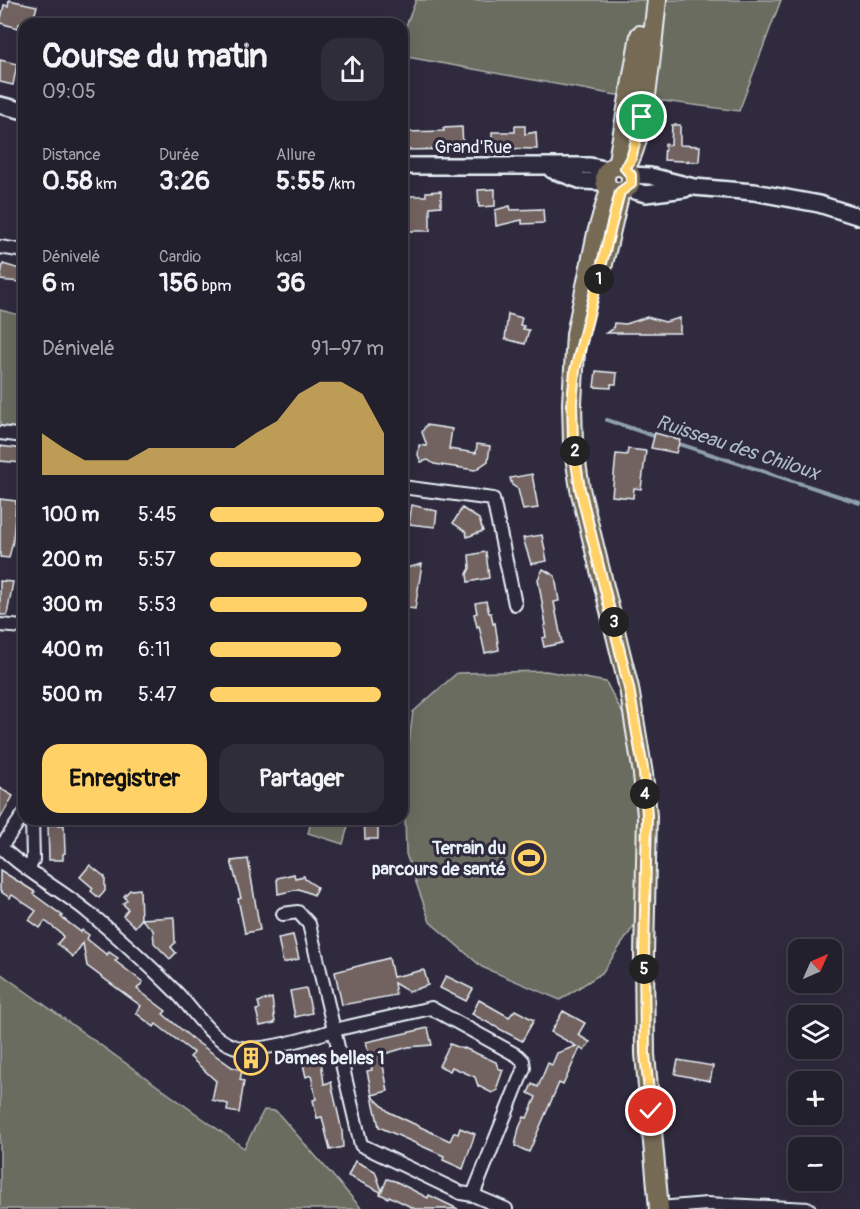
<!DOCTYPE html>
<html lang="fr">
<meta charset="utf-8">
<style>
:root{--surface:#23202e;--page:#2f2d3a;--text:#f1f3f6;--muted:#a3a3aa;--line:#403e4a;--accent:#ffd166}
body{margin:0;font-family:Pangolin,sans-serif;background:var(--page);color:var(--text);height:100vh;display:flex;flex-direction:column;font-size:22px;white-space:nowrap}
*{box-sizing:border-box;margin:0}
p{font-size:20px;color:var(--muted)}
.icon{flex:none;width:33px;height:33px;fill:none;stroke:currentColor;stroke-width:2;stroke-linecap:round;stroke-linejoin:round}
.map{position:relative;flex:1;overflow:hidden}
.drawer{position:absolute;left:18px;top:18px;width:390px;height:807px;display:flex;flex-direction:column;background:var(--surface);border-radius:18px;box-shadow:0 6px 24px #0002,0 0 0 2px var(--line)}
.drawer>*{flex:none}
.needle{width:39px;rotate:45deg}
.controls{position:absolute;left:788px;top:939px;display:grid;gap:12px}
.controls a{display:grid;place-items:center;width:54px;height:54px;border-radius:12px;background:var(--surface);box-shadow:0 6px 24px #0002,0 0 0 2px var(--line);font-size:30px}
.pin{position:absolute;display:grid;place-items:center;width:51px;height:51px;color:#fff;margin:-26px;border:3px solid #fff;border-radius:50%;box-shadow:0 2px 6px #0007}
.km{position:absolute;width:30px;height:30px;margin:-15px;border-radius:50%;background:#222;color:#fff;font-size:16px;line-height:30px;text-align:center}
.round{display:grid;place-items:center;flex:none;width:63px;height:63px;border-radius:18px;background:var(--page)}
.headline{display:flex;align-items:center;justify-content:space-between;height:102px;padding:0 24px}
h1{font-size:33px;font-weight:700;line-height:45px}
.stats{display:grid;grid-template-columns:repeat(3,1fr);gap:9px;height:102px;padding:6px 24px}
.stats div{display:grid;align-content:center}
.stats b{font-size:26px;font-weight:700}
.stats small{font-size:16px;font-weight:400}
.stats p{font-size:16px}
.chart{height:168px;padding:12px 24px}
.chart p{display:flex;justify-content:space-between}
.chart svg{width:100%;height:108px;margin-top:6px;fill:var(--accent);opacity:.7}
.primary-button{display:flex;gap:12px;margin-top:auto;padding:12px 24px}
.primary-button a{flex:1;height:69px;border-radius:18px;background:var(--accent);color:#111;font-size:24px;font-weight:700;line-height:69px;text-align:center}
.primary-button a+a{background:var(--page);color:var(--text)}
ul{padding:0 24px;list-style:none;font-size:20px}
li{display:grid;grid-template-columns:96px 72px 1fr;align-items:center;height:45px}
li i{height:15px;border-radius:8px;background:var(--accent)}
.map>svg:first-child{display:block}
.green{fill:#696c5e;stroke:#a8aeab;stroke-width:1.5}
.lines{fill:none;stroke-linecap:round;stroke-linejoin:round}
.stream{stroke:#8e9fae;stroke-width:4}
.building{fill:#736460;stroke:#e8f1f8;stroke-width:1.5}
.minor-casing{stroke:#e8f1f8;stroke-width:16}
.tertiary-casing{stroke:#e8f1f8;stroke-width:20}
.primary-casing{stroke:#e8f1f8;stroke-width:22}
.minor{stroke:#2f2a3d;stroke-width:12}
.tertiary{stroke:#2f2a3d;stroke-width:15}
.primary{stroke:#766a54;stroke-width:18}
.route-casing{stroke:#fff;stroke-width:12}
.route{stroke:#ffd166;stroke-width:8}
.labels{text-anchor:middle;stroke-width:6;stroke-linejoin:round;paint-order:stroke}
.street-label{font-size:18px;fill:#e8f1f8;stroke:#2f2a3d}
.poi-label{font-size:18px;font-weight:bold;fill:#e8f1f8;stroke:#2f2a3d;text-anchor:end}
.water-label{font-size:20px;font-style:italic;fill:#acbac7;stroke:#2f2a3d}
</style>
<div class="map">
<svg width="860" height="1209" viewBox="0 0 860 1209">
<rect width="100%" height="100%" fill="#2f2a3d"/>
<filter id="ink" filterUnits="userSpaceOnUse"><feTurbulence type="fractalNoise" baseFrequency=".0167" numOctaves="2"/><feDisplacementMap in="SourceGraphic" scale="12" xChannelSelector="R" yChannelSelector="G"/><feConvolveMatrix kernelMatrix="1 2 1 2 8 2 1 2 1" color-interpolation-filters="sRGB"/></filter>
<g filter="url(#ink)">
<!-- green -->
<g class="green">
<polygon points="416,0 781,0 739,111 610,94 402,56 402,36"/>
<polygon points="0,310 24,316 24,433 0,430"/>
<polygon points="546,671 606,682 627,722 637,808 640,917 602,973 560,1000 482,967 430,922 406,854 404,781 413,712 457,673"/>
<polygon points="312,819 350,819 343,844 308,833"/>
<polygon points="0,973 244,1148 264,1110 276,1111 362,1209 0,1209"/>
</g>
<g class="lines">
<!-- stream -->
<g class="stream">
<polyline points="607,420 657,437"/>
<polyline points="676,443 860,503"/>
</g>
</g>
<!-- building -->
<g class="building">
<polygon points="9,0 37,6 32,24 19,24 18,28 0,23 4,5 8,6"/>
<polygon points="0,60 17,64 13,85 0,82"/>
<polygon points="672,125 680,125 680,145 700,146 699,162 664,160 665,144 671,145"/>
<polygon points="515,126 525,126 525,134 536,132 537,149 492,148 492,132 515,132"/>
<polygon points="462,127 463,149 402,150 402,133 405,132 444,131 443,128"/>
<polygon points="495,189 495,206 479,207 478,190"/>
<polygon points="441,191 441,206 430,207 430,231 404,231 402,196 426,196 426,192"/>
<polygon points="510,206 511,210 543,209 544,223 522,224 522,220 496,226 495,210"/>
<polygon points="3,264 23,270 20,282 0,280"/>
<polygon points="508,314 522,318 520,325 524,326 523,329 529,330 525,344 505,339"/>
<polygon points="647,317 665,322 680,318 680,333 606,333 613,329 614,323 626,324"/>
<polygon points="596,371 617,373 616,384 611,384 611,388 594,387"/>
<polygon points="426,425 452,429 449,449 476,453 477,444 490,446 488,461 475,470 434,464 428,460 421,462 418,455 419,445 427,446 422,432"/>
<polygon points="655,433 680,440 676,453 651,448"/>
<polygon points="0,446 23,449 22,463 0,461"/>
<polygon points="628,449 646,451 641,489 634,488 633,498 612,496 616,454 627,455"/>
<polygon points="532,474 538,508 523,510 518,489 512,485 510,478"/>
<polygon points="0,499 16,501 13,541 9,558 0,557"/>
<polygon points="412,505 437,511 435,527 409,524"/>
<polygon points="462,508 479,519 483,531 467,537 466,532 453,523"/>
<polygon points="542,535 547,561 531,564 523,538"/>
<polygon points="486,552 489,578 468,582 467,574 470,568 469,555"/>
<polygon points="422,564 415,609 402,607 406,568"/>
<polygon points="543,569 555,576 559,601 554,602 562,643 544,647 542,638 546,637 544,626 546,625 538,579"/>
<polygon points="0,581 13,582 7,615 0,615"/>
<polygon points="486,601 489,613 491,613 493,624 495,623 499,650 485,653 479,626 477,627 474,614 477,613 475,603"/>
<polygon points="0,788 13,796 0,819"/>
<polygon points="364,819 378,819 378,839 365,839"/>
<polygon points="48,825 64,825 65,853 63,854 63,860 49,860"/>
<polygon points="248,859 260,930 245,933 238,899 241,898 231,861"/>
<polygon points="90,865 105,877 105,891 99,898 91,891 93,888 80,877"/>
<polygon points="0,870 35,892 33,894 63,916 61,917 81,932 82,930 89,935 87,939 107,955 109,952 118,958 115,961 143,982 137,989 166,1011 163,1014 194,1040 232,1067 242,1070 240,1080 244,1081 239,1113 227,1111 228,1104 212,1100 216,1081 190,1057 194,1053 156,1024 154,1027 136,1013 141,1006 87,966 83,943 73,957 57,944 63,937 62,934 45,921 40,928 29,920 36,911 12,895 10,898 0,891"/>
<polygon points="294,874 295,878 304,876 305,879 317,887 314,895 299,889 278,894 277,878"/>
<polygon points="140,889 141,920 135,927 123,916 128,909 123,904 127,900 124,896 130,890"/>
<polygon points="174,917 175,943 171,947 176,953 170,959 154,943 153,930 141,919"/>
<polygon points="293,935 299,959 283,963 278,938"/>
<polygon points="389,958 393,977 424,970 428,985 409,992 394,983 396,995 342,1005 335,972"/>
<polygon points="446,976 473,989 466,1001 440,988"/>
<polygon points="306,988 312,1013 295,1017 290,991"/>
<polygon points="272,998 275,1023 260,1026 256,1010 260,1009 258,1002"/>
<polygon points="479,1000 509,1017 515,1010 534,1020 522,1041 472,1014"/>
<polygon points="563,1011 585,1023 578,1035 590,1042 584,1051 580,1048 563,1085 559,1083 529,1152 515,1146 519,1128 524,1117 527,1118 536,1097 528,1093 532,1084 538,1087 548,1063 552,1065 557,1053 576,1046 551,1032"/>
<polygon points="428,1028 432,1045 408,1047 381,1055 388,1091 372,1095 367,1071 372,1070 366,1042"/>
<polygon points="450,1044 463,1049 464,1048 496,1062 498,1068 503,1070 497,1087 498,1090 492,1093 478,1086 475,1077 452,1067 450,1071 439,1066"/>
<polygon points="320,1052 324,1084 331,1082 342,1131 343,1147 330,1150 322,1117 317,1118 313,1100 316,1099 311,1075 306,1077 301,1056"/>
<polygon points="678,1060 713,1066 710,1081 675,1074"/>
<polygon points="372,1096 389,1112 450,1141 454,1132 458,1134 460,1128 475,1134 463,1169 443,1160 444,1156 379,1127"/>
<polygon points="355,1161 375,1171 382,1191 387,1179 395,1181 428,1198 429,1195 458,1209 415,1209 389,1196 388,1198 380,1194 381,1192 348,1176"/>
</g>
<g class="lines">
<defs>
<g id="minor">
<polyline points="0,247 24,251"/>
<polyline points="0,433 24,436"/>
<polyline points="402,487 493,499 515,604"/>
<polyline points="0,625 24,627"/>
<path d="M 0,846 C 26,872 60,889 88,912 C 119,937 148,964 176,992 C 195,1011 212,1043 240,1048 C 262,1052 312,1037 334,1030 L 361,1145 L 461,1193 L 473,1195 L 506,1209"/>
<polyline points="1,847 24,814"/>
<polyline points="29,868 33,860 32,819"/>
<polyline points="283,914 298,912 309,924 334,1030 431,1008 518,1056 523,1061 524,1068 473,1195"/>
<polyline points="659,1208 707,1204 809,1209"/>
</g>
<g id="tertiary">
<polyline points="0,105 24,111"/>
<polyline points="402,166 590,166 609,170"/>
<polyline points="552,170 582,181 605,182"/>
<polyline points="631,175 650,176 694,187 754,192 819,204 860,217"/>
<polyline points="628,189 646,194 685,189"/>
</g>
<g id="primary">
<circle cx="618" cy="179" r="13"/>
<polyline points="617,166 640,35"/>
<path d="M 625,168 C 646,139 652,39 657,0"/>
<polyline points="610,189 597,233 576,334 572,403 573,443 580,489 629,688 643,774 647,816 644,955 645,1054 659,1209"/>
<polyline points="599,281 618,200"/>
</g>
</defs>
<!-- minor casing -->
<use href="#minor" class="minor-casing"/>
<!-- tertiary casing -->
<use href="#tertiary" class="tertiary-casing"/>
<!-- primary casing -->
<use href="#primary" class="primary-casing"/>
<!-- minor -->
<use href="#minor" class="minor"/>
<!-- tertiary -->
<use href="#tertiary" class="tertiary"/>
<!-- primary -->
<use href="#primary" class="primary"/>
</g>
</g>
<g class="lines" filter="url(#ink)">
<defs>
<polyline id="route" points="642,117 631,159 625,168 631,175 631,184 620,192 618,200 575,370 572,403 573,442 580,489 629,688 644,774 647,816 644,955 645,1054 651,1111"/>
</defs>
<!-- route casing -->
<use href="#route" class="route-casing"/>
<!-- route -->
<use href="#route" class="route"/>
</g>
<!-- icons -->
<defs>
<symbol id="stadium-ring" viewBox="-11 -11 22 22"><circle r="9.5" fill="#2f2a3d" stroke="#ffd166" stroke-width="1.5"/><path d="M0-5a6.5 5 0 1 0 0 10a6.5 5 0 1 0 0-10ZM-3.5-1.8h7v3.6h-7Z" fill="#ffd166"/></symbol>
<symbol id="building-ring" viewBox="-11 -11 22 22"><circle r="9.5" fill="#2f2a3d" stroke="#ffd166" stroke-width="1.5"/><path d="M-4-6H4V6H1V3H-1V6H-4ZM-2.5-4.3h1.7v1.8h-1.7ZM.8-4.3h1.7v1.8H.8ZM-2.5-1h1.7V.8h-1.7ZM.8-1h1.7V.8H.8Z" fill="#ffd166"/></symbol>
</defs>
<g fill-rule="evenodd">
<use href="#stadium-ring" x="510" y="839" width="38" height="38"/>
<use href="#building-ring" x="232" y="1039" width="38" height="38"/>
</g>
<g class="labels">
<!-- street labels -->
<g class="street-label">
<text x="473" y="153">Grand'Rue</text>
</g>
<!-- poi labels -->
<g class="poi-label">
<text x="506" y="854">Terrain du<tspan x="506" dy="21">parcours de santé</tspan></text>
<text x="274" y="1064" text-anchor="start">Dames belles 1</text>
</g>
<!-- water labels -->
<g class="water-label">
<text transform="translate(738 447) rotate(18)" y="7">Ruisseau des Chiloux</text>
</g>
</g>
</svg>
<div class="controls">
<a><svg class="needle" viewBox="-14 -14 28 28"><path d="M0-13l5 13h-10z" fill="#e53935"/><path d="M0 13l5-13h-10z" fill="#a3a3aa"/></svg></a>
<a><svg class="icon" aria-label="layers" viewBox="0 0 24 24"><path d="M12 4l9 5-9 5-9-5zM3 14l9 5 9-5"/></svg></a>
<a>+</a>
<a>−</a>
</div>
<div class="pin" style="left:642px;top:117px;background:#1e9e55"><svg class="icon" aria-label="arrive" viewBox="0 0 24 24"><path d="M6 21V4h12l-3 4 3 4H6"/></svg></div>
<div class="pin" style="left:651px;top:1111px;background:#d93025"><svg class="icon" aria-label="check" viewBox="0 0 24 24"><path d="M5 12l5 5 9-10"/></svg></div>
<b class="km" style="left:599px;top:279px">1</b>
<b class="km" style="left:575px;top:451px">2</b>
<b class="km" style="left:614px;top:622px">3</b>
<b class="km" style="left:645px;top:794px">4</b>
<b class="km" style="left:644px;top:969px">5</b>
<section class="drawer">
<div class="headline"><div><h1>Course du matin</h1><p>09:05</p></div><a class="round"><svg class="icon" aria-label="share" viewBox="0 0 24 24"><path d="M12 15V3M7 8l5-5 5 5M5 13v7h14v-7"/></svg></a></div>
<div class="stats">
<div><p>Distance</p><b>0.58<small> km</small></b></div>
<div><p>Durée</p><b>3:26</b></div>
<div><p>Allure</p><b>5:55<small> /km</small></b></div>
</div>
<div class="stats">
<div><p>Dénivelé</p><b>6<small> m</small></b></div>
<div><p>Cardio</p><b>156<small> bpm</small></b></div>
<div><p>kcal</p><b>36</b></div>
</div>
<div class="chart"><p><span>Dénivelé</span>91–97 m</p>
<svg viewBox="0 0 160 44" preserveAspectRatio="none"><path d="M0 44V27L10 33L20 38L30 38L40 38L50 33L60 33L70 33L80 33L90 33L100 27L110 22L120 11L130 6L140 6L150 11L160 27V44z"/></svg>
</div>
<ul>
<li><b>100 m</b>5:45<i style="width:100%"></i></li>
<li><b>200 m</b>5:57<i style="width:87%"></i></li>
<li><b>300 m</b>5:53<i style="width:90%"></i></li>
<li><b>400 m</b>6:11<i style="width:75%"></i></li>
<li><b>500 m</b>5:47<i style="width:98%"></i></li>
</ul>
<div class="primary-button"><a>Enregistrer</a><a>Partager</a></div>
</section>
</div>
